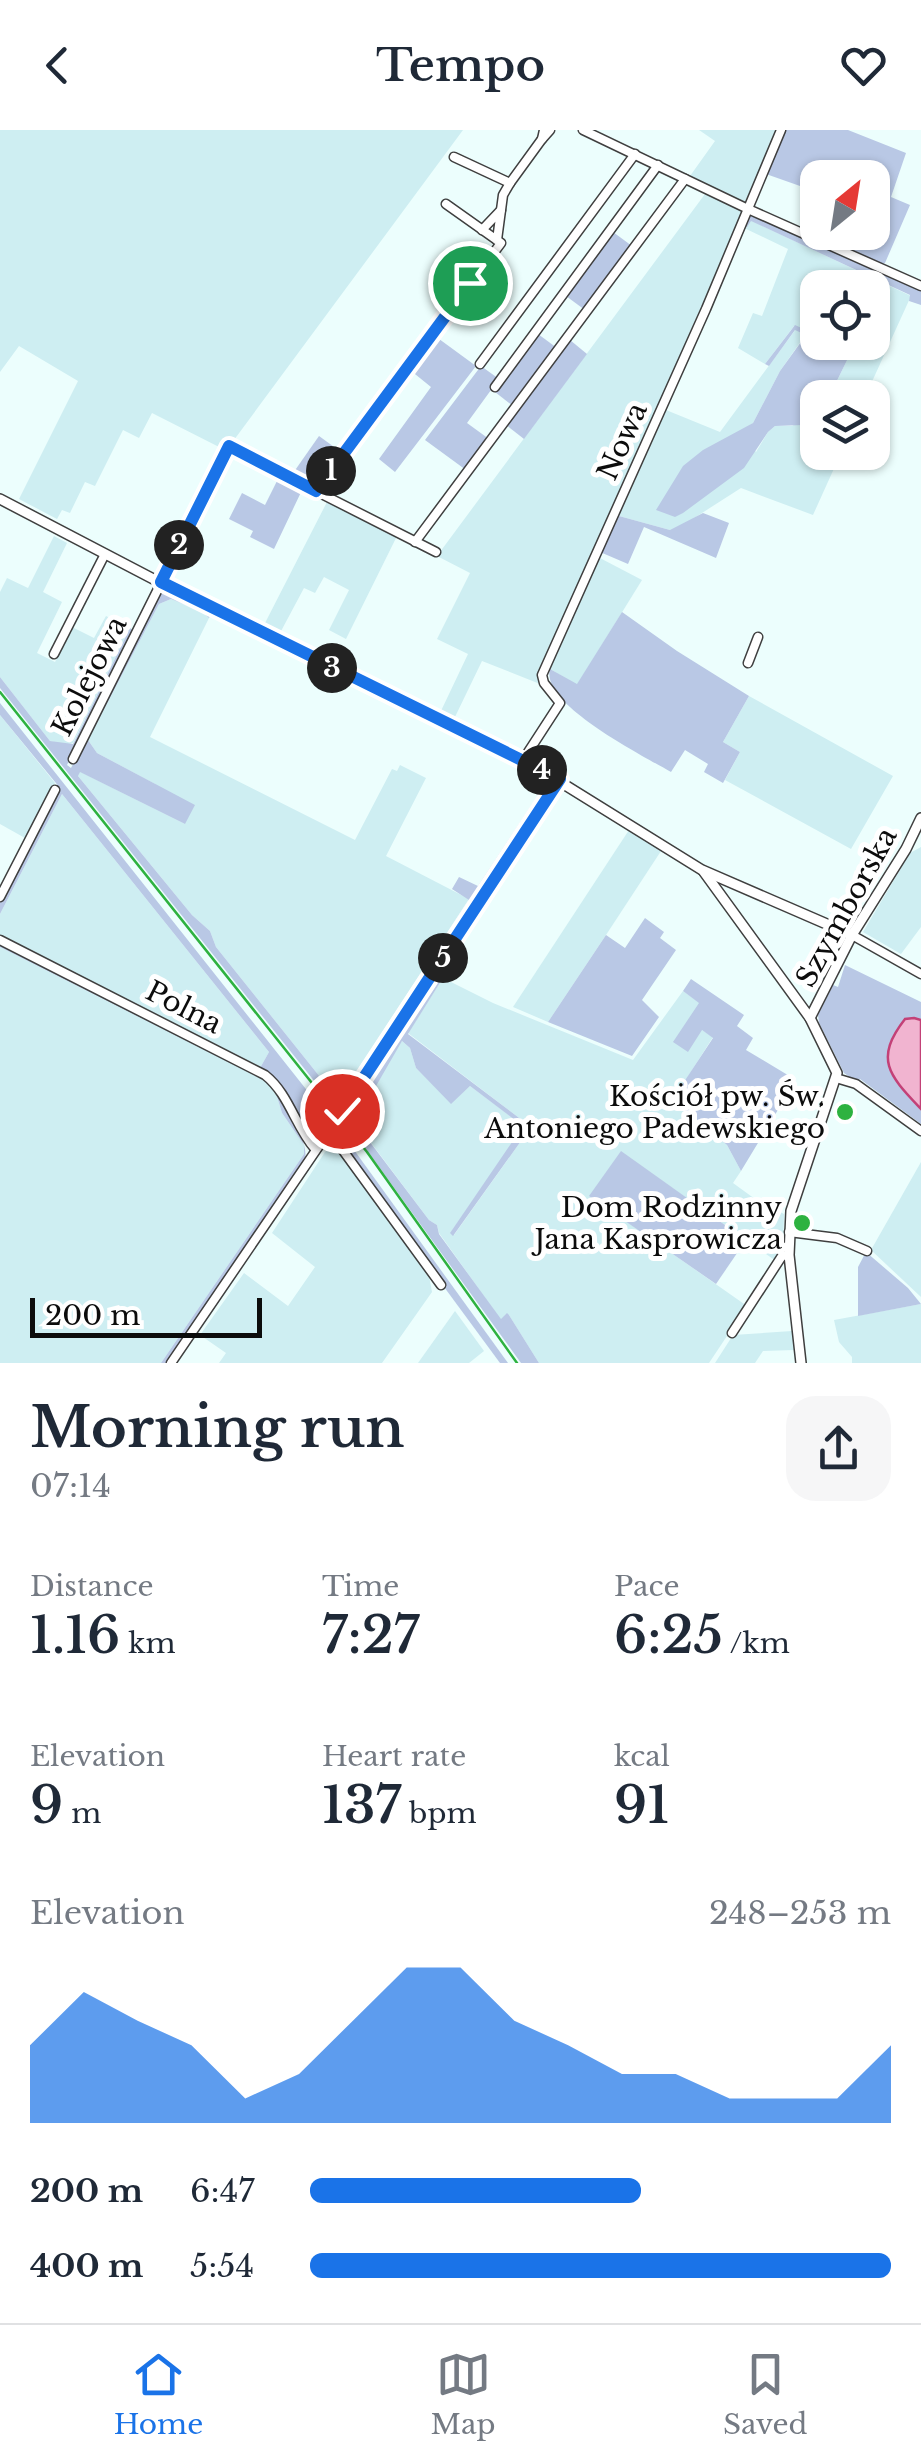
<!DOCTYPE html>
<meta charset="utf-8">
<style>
:root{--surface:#fff;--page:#f6f6f7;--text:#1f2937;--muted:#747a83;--line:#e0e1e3;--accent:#1a73e8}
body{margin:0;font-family:"Libre Baskerville",serif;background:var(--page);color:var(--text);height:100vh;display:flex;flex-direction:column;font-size:38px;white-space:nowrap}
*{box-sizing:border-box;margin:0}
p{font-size:32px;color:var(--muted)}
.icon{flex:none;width:55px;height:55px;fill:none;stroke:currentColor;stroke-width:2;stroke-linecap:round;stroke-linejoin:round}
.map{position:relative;height:1233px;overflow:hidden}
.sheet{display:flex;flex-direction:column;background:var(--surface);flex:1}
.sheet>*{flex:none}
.needle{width:65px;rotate:30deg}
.controls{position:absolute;left:800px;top:30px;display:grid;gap:20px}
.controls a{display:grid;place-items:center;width:90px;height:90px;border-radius:20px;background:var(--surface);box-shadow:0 2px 8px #0004;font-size:50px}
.scale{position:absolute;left:30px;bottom:25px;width:232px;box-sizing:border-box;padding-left:10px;border:5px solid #0c0c0c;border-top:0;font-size:28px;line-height:35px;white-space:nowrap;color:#0c0c0c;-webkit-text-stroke:8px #fff;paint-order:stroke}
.pin{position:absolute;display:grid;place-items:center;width:85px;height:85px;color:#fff;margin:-42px;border:5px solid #fff;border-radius:50%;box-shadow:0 2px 10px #0007}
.km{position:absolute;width:50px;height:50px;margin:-25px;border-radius:50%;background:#222;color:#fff;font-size:28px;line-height:50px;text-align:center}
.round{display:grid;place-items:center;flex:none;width:105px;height:105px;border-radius:30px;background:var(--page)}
.overview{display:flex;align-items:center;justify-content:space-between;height:170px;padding:0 30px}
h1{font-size:55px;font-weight:600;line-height:75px}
.metrics{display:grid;grid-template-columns:repeat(3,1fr);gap:15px;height:170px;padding:10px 30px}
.metrics div{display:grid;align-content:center}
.metrics b{font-size:50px;font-weight:600}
.metrics small{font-size:28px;font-weight:400}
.metrics p{font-size:28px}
.chart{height:280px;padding:20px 30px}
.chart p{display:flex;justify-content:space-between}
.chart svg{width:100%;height:180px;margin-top:10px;fill:var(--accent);opacity:.7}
ul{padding:0 30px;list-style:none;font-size:32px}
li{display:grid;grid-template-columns:160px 120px 1fr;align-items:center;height:75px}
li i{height:25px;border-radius:12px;background:var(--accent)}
header{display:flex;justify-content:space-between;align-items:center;height:130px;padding:0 30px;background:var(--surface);font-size:45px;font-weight:600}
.tabs{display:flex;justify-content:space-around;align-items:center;height:140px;border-top:2px solid var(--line);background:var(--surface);font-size:28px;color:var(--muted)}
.tabs a{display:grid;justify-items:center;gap:5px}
.tabs .current{color:var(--accent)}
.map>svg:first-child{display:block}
.farmland{fill:#ceeef2}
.green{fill:#b9c8e5}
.water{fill:#f1b4d0;stroke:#c34177;stroke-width:2.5}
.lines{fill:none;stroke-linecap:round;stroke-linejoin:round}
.minor-casing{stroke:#3f3f3f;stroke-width:11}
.tertiary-casing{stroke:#3f3f3f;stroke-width:12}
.minor{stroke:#fff;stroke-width:8}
.tertiary{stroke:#fff;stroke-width:9}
.rail{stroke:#2eb240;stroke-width:2.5}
.route-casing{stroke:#fff;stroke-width:20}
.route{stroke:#1a73e8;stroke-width:12}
.poi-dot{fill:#2eb240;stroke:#fff;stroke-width:4}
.labels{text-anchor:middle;stroke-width:10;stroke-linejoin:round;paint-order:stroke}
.street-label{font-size:28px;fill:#0c0c0c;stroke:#fff}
.poi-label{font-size:28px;fill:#0c0c0c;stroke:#fff;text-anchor:end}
</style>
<header><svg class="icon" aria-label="back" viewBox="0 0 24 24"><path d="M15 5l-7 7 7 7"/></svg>Tempo<svg class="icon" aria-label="heart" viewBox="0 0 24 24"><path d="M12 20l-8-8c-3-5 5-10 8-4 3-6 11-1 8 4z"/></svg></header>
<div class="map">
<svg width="921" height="1233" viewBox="0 0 921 1233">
<rect width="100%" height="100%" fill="#ecfefd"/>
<!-- farmland -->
<g class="farmland">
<polygon points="0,0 463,0 231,314 227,312 223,319 152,283 139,308 123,300 95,356 85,352 70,383 62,380 57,389 19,369 78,251 19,216 0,242"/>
<polygon points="699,0 778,0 745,72 690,46 715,11"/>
<polygon points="705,64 743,81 558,504 538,543 540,554 482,531 454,589 440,583 468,524 437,509 470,443 437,426"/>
<polygon points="750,90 911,166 865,267 829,267 852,220 835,213 872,212 872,158 818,158 817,205 794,196 765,234 738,218 753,183 762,186 788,119 742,97"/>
<polygon points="796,199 806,204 780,241 753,293 740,302 756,322 768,302 775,296 792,296 817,284 818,322 841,323 813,385 741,358 677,399 670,400 619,386 666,280 720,302"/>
<polygon points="328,370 397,406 346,509 329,500 349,460 324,447 315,463 304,458 280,503 264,495"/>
<polygon points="54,406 67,413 43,462 62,472 37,523 55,532 72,497 94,508 106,486 130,498 73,613 65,615 50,611 0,547 0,462 7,448 28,458"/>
<polygon points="598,427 642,450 577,555 550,539"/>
<polygon points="171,469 204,482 209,488 150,607 355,710 392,639 397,641 400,635 426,648 386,726 469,769 342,964 336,967 216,817 210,801 192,785 78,646 79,641 185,694 155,654 97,623 88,610 159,474"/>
<polygon points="749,566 893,646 851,719 725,650 740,622 723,612"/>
<polygon points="0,585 55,653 25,708 0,694"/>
<polygon points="62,664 269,922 260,938 0,807 0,784"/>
<polygon points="629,700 661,721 606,805 548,892 513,877"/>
<polygon points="921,717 921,797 901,824 863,802 910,723"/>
<polygon points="0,817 262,949 275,960 282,983 304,1015 304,1024 161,1233 0,1233"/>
<polygon points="443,848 493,873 633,930 683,861 700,873 702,900 713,907 673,970 727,1015 741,1041 733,1053 755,1069 784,1084 783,1119 776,1131 621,1022 590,1066 747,1176 709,1233 539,1233 509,1185 501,1190 439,1103 437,1095 429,1090 348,982 402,911 410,918 416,938 451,973 470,956 524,996 451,1102 454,1105 531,997 408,903"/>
<polygon points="336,1015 428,1140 432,1162 382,1233 219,1233 226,1223 200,1205 244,1143 288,1176 315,1137 272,1103 325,1022"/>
<polygon points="921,1032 921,1167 871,1120"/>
<polygon points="921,1174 921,1233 852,1233 852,1227 839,1212 834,1190"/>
<polygon points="455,1181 484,1221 469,1233 418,1233"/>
<polygon points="792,1201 794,1220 763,1221 755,1233 715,1233 733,1205"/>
</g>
<!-- green -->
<g class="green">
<polygon points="784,0 848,0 906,23 891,67 910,75 885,133 881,134 841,115 845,106 872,118 884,87 873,82 872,48 818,48 817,62 766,44"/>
<polygon points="749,84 921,161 921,175 909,171 910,165 751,91 747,97 743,96"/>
<polygon points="613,102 632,116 585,180 566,166"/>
<polygon points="795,195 817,205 818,212 835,213 852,220 829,267 818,268 817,284 803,295 775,296 768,302 744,338 683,383 675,387 656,380 683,336 703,320 753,293 780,241 806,205 795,200 769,236 765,234"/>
<polygon points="538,204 557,218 513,276 495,262"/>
<polygon points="435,206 476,236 395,342 379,329 431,257 410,240"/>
<polygon points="570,210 587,224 524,309 506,295"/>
<polygon points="481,236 499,249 467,293 489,309 466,340 425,310"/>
<polygon points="664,279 619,386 670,400 703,383 729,393 716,428 644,397 628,434 600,422"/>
<polygon points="319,306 341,322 316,357 291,346"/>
<polygon points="279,347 303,358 274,419 250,407 253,401 229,389 242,363 265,375"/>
<polygon points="161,460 211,484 209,488 203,482 171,469 159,474 88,610 97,623 195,675 185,694 80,642 78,646 192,785 210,801 216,817 336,967 343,964 469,770 452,759 459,747 478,756 548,650 553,653 339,982 0,558 0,547 50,611 73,614 130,498 134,501 67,635 71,638"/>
<path d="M 622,482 L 677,521 L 749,566 L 723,612 L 740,622 L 723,653 L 704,642 L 708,634 L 685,620 L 671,642 C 644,626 540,574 550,539 L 577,554 Z"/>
<polygon points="0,573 332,992 318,1009 308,1006 267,942 260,938 269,922 62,664 0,784 0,773 60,658 0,585"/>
<polygon points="645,788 664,802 660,808 676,820 642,870 659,887 632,926 548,892 606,805 625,818"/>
<path d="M 0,814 L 263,948 C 279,960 310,1011 305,1029 L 167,1233 L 161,1233 L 304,1024 L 304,1015 L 282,983 L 275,960 L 262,949 L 0,817 Z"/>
<polygon points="845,835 921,872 921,994 860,949 857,952 844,943 819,893 818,885 833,855 838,857"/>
<polygon points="438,846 443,848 408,904 531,997 453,1106 450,1103 523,996 470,956 451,974 416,938 410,918 402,911 372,963 358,966 348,983 429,1090 437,1095 439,1104 501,1189 507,1183 509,1185 539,1233 521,1233 342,986 432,849"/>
<polygon points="691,849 744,885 737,896 753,908 746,920 796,950 741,1041 727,1015 672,970 713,908 702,900 688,922 673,912 699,873 683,861"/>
<polygon points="336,995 508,1233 500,1233 333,1006"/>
<polygon points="621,1021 746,1110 716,1154 589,1066"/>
<polygon points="866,1122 908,1158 921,1174 858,1186 858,1137"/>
</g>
<!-- water -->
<path class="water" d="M 914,888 L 921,890 L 921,979 C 890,946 873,930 905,889 Z"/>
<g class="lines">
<defs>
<g id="minor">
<polyline points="544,0 542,9 550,0"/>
<polyline points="583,0 748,79 921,156"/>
<polyline points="454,27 510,53 503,65 501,80"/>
<polyline points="510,53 542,9"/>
<polyline points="482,100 501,80 497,110"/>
<polyline points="480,234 635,24"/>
<polyline points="495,257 658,35"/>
<polyline points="316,361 501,113 446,74"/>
<polyline points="415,412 685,49"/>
<polyline points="54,524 105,424"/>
<polyline points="748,533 758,507"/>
<polyline points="73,629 229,317 436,422"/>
<polyline points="523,630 560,573 544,553 542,545 706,179 781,0"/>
<polyline points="0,767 55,660"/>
<polyline points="852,805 921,844"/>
<path d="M 0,810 L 265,945 C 289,964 295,996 315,1019"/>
<polyline points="836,948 856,954 921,1001"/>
<polyline points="327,1005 339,1015 441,1155"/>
<polyline points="789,1102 837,1108 867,1121"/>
<polyline points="732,1203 782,1126 789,1125"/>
<polyline points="171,1233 336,991 559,650"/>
</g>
<g id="tertiary">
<polyline points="0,369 161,453 536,637 702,740 852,805"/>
<polyline points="704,742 810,888 837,943 791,1081 789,1125 801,1233"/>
<polyline points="810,888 852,805 906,719 921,688"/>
</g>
</defs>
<!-- minor casing -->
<use href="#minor" class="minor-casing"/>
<!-- tertiary casing -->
<use href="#tertiary" class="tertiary-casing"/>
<!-- minor -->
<use href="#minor" class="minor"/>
<!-- tertiary -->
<use href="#tertiary" class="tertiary"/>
<!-- rail -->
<polyline class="rail" points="0,562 367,1022 517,1233"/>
</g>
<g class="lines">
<defs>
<polyline id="route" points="342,981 560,649 161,452 229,316 316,361 470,153"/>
</defs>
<!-- route casing -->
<use href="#route" class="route-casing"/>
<!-- route -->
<use href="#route" class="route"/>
</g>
<!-- markers -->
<g class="poi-dot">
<circle cx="845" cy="982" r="10"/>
<circle cx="802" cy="1093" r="10"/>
</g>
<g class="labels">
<!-- street labels -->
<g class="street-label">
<text transform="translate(622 311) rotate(-66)" y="10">Nowa</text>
<text transform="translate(89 546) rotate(-63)" y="10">Kolejowa</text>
<text transform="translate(846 777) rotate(-61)" y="10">Szymborska</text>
<text transform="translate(184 877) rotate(27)" y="10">Polna</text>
</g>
<!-- poi labels -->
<g class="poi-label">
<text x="825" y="976">Kościół pw. Św.<tspan x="825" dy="32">Antoniego Padewskiego</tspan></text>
<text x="782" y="1087">Dom Rodzinny<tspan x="782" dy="32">Jana Kasprowicza</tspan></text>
</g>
</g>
</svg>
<div class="controls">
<a><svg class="needle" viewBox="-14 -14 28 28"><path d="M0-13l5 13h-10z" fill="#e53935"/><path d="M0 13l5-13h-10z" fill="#747a83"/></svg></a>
<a><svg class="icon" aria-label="locate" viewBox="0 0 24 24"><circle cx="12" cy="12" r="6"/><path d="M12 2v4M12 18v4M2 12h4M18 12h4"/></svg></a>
<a><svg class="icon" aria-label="layers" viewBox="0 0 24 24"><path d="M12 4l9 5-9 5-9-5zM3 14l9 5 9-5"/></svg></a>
</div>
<div class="scale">200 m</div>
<div class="pin" style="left:470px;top:153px;background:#1e9e55"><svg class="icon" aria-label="arrive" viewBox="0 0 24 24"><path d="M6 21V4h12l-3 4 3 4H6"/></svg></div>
<div class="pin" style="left:342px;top:981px;background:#d93025"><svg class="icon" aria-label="check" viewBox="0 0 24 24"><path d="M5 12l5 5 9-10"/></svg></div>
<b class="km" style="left:331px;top:341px">1</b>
<b class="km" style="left:179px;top:415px">2</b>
<b class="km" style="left:332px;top:538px">3</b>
<b class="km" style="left:542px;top:640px">4</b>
<b class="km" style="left:443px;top:828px">5</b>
</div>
<section class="sheet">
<div class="overview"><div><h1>Morning run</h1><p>07:14</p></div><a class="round"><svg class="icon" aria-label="share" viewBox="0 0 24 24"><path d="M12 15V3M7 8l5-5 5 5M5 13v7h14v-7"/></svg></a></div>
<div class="metrics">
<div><p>Distance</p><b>1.16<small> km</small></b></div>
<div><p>Time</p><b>7:27</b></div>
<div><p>Pace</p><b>6:25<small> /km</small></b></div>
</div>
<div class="metrics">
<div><p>Elevation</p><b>9<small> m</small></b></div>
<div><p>Heart rate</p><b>137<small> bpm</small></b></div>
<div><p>kcal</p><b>91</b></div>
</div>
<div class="chart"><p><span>Elevation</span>248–253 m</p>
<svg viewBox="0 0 160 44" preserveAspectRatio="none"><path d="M0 44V25L10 12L20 19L30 25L40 38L50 32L60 19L70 6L80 6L90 19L100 25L110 32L120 32L130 38L140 38L150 38L160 25V44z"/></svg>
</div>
<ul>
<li><b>200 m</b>6:47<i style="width:57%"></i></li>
<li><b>400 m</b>5:54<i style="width:100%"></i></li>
</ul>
</section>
<nav class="tabs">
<a class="current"><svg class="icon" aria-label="home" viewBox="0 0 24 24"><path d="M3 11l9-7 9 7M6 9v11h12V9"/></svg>Home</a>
<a><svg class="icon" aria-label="map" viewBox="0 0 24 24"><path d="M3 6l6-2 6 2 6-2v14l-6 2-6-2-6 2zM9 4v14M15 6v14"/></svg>Map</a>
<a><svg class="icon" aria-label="saved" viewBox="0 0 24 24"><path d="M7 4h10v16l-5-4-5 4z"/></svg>Saved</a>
</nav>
